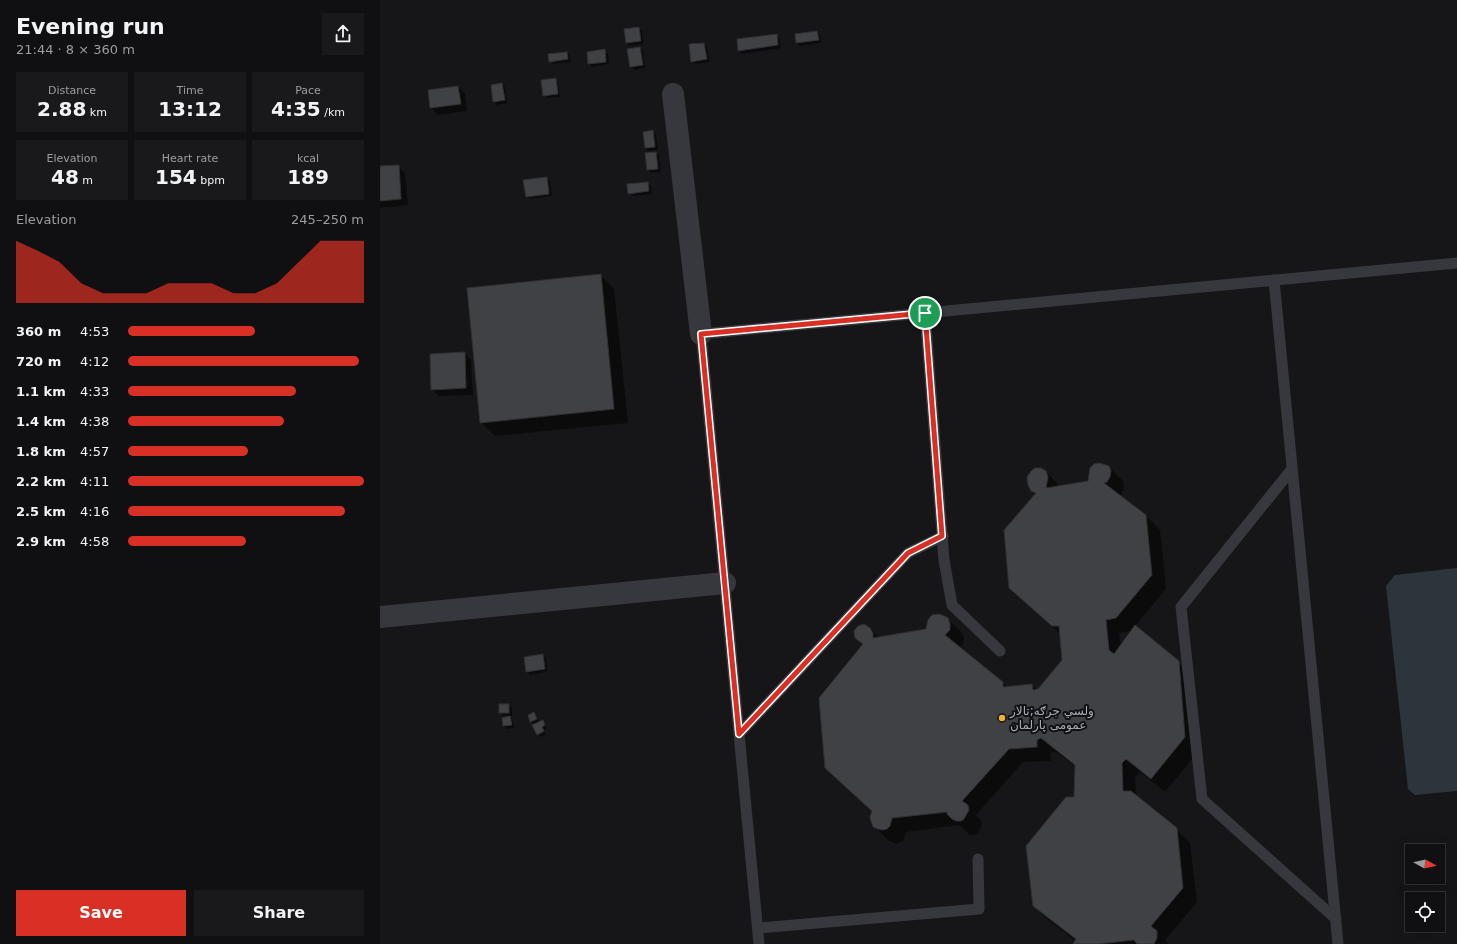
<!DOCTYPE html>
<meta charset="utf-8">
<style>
:root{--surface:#101012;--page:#19191b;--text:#f1f3f6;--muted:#9c9d9f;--line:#303032;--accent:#d93025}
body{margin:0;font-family:"DejaVu Sans","Noto Sans Arabic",sans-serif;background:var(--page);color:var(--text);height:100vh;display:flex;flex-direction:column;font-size:15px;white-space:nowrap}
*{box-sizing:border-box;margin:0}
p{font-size:13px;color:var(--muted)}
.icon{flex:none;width:22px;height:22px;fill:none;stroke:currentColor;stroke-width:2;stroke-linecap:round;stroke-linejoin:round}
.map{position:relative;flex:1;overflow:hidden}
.details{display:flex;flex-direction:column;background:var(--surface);width:380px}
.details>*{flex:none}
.needle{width:26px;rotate:98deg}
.controls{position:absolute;left:1025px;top:844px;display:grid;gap:8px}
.controls a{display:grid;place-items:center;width:40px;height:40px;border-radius:0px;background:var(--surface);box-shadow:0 4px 16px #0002,0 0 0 1px var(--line);font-size:20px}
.pin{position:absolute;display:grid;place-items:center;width:34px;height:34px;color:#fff;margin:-17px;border:2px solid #fff;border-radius:50%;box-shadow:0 1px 4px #0007}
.round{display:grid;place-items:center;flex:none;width:42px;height:42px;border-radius:0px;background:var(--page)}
.head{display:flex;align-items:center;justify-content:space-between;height:68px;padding:0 16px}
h1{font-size:22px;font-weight:600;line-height:30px}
.stats{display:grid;grid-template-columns:repeat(3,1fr);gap:6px;height:68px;padding:4px 16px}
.stats div{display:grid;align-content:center;border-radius:0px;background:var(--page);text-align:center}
.stats b{font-size:20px;font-weight:600}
.stats small{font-size:11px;font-weight:400}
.stats p{font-size:11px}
.chart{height:112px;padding:8px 16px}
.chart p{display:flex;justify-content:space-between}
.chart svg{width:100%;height:72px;margin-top:4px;fill:var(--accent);opacity:.7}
.cta{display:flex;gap:8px;margin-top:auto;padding:8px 16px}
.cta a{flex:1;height:46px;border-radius:0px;background:var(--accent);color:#fff;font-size:16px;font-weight:600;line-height:46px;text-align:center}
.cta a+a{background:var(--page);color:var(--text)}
ul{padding:0 16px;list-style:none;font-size:13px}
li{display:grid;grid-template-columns:64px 48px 1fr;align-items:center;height:30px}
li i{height:10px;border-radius:5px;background:var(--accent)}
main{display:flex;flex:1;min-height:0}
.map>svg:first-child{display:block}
.water{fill:#2c353c}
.shadow{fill:#0007;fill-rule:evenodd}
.building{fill:#404145;stroke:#303034}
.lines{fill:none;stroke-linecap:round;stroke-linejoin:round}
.lane{stroke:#37383d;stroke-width:11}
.street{stroke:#37383d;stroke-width:22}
.route-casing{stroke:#fff;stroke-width:8}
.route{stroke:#d93025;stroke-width:5}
.poi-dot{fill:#f2b134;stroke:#111113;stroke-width:1.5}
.labels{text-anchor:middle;stroke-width:4;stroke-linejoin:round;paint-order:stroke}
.poi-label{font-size:12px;fill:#a8adb8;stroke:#111113;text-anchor:start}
</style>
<main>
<section class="details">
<div class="head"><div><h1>Evening run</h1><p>21:44 · 8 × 360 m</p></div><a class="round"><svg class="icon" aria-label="share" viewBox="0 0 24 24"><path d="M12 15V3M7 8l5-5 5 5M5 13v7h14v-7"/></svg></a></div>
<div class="stats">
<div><p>Distance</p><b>2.88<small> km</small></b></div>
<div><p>Time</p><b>13:12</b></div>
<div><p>Pace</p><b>4:35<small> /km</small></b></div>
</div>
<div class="stats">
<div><p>Elevation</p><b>48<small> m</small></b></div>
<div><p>Heart rate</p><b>154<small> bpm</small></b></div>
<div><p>kcal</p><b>189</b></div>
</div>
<div class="chart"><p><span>Elevation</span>245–250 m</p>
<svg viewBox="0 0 160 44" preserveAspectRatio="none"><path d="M0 44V6L10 12L20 19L30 32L40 38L50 38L60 38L70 32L80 32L90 32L100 38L110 38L120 32L130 19L140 6L150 6L160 6V44z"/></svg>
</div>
<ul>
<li><b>360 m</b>4:53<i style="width:54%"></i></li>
<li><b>720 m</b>4:12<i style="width:98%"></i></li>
<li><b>1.1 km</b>4:33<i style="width:71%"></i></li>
<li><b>1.4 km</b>4:38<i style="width:66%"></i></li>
<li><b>1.8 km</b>4:57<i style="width:51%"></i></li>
<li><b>2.2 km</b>4:11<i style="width:100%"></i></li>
<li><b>2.5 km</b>4:16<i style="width:92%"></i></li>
<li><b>2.9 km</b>4:58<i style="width:50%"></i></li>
</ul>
<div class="cta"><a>Save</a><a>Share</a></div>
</section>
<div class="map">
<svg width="1077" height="944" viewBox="0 0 1077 944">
<rect width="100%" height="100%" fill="#161618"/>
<!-- water -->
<polygon class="water" points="1077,568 1077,791 1035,795 1028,789 1006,586 1015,575"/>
<!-- shadow -->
<g class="shadow">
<polygon points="259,28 262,31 263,44 250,46 247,43"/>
<polygon points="437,32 440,36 441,43 420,46 417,43"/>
<polygon points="396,35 399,38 401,48 362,54 359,50"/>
<polygon points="324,44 327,47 329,62 315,64 312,61"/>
<polygon points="260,48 263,51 265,68 254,70 251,66"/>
<polygon points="225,51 228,54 229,64 212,67 209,63"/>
<polygon points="187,53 190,56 191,62 174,64 170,61"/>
<polygon points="175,79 178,82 180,97 167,98 164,95"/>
<polygon points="122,84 125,87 127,103 117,105 114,101"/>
<polygon points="78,87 85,94 87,111 58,115 51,108"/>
<polygon points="273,131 276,135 278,150 269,151 265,148"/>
<polygon points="276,153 279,156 281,172 271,173 268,170"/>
<polygon points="18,166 25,173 28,205 0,208 0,167"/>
<polygon points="167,178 170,181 172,196 150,199 147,196"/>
<polygon points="268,183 271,186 272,194 253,196 249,193"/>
<polygon points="220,275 234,289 248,423 115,436 101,422"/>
<polygon points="84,353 91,360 93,395 59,396 52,389"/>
<path d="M 729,467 L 743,481 L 744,485 L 743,491 L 740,496 L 766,516 L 780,530 L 786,589 L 755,626 L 798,662 L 812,676 L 819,751 L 785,792 L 760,772 L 755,777 L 756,797 L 796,829 L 810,843 L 817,902 L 785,940 L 789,944 L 694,944 L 696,941 L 668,920 L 654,906 L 694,798 L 696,767 L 676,752 L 670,753 L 671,761 L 643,762 L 596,815 L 601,820 L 602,825 L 598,833 L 595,835 L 590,835 L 579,825 L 526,832 L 524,840 L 521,842 L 517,844 L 508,840 L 494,826 L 483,645 L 476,637 L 490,628 L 499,638 L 547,630 L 568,619 L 582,633 L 584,638 L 583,644 L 579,648 L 628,688 L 652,685 L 657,690 L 683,661 L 680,634 L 630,588 L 656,494 L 650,488 L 666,472 L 680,486 L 708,482 ZM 751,631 L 741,646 L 739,633 ZM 666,915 L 701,941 L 699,942 L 666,917 Z"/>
<polygon points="162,655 166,658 167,672 150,675 147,671"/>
<polygon points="120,705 129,705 132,708 132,716 123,716 120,713"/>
<polygon points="154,714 157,717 159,722 162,721 167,728 164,730 166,735 161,737 158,734 155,725 151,721"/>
<polygon points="130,718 133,721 134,728 127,729 124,726 123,719"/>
</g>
<!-- building -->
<g class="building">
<polygon points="259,27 261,41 246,43 244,29"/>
<polygon points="437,31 439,40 416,43 415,34"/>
<polygon points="397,34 398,45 358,51 357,39"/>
<polygon points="324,43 327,59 311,62 309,44"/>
<polygon points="260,47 263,65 250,67 247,49"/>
<polygon points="225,49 226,62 208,64 207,52"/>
<polygon points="187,52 188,59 169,62 168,54"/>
<polygon points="176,78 178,94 163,96 161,80"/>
<polygon points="122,83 125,100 113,102 111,85"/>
<polygon points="78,86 81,104 50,108 48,90"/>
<polygon points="273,130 275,147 265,148 263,132"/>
<polygon points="276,152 278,169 267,170 265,153"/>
<polygon points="19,165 21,199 0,201 0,166"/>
<polygon points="167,177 169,194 146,197 143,180"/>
<polygon points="268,182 269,191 248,194 247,184"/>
<polygon points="221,274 234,409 100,423 87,288"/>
<polygon points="85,352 86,388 51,390 50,354"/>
<polygon points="719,463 729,466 731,471 730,477 727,482 724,483 766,515 772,575 736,618 726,620 729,650 734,654 755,625 799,661 805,737 771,779 746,759 742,763 743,791 751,791 797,828 803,888 771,926 777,931 777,938 774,944 757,944 754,940 718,944 693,944 696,939 653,906 646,846 686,797 694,797 695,765 661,738 657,740 657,747 629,749 582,801 588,805 589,810 584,819 581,821 576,821 572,819 567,814 567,812 512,818 510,826 507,829 503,830 498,829 493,827 491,821 490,817 492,811 445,768 439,698 483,644 475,638 474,631 478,626 484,624 490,628 493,633 493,638 546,629 548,620 552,615 559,614 564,616 568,618 570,624 570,630 565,635 623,682 623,687 652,684 653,690 658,689 682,660 679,626 672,626 629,588 624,530 656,493 651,491 648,485 647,477 651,471 655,468 661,468 666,471 668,477 666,488 708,481 710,468 714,464"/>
<polygon points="163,654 165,669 146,672 144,657"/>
<rect x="119" y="704" width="10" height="9"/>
<polygon points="154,712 157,719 150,722 148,715"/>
<polygon points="130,716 132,725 123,726 122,718"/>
<polygon points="163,720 165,725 162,727 164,731 157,735 152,725"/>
</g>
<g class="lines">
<!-- lane -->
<g class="lane">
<polyline points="894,280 958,944"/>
<polyline points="545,313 564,560 572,605 620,651"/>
<polyline points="912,469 801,607 822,799 956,919"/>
<polyline points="359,734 528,553 563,536"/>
<polyline points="378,928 599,909 598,859"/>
<polyline points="379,944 321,334 1077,263"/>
</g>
<!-- street -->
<g class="street">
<polyline points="293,94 321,334"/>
<polyline points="0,617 345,583"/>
</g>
</g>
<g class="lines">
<defs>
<polygon id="route" points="545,313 562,536 528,553 359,734 321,334"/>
</defs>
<!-- route casing -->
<use href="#route" class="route-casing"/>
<!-- route -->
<use href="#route" class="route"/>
</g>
<!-- markers -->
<circle class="poi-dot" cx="622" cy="718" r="4"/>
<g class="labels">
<!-- poi labels -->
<g class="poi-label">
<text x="630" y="715">ولسي جرګه;تالار<tspan x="630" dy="14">عمومی پارلمان</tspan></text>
</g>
</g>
</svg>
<div class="controls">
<a><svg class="needle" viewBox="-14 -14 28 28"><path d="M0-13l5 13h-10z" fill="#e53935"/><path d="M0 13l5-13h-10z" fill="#9c9d9f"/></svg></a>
<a><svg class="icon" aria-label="locate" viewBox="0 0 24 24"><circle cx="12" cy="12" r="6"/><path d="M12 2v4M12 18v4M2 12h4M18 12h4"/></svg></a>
</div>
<div class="pin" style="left:545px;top:313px;background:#1e9e55"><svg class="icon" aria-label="arrive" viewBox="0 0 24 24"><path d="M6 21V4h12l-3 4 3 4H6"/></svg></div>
</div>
</main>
